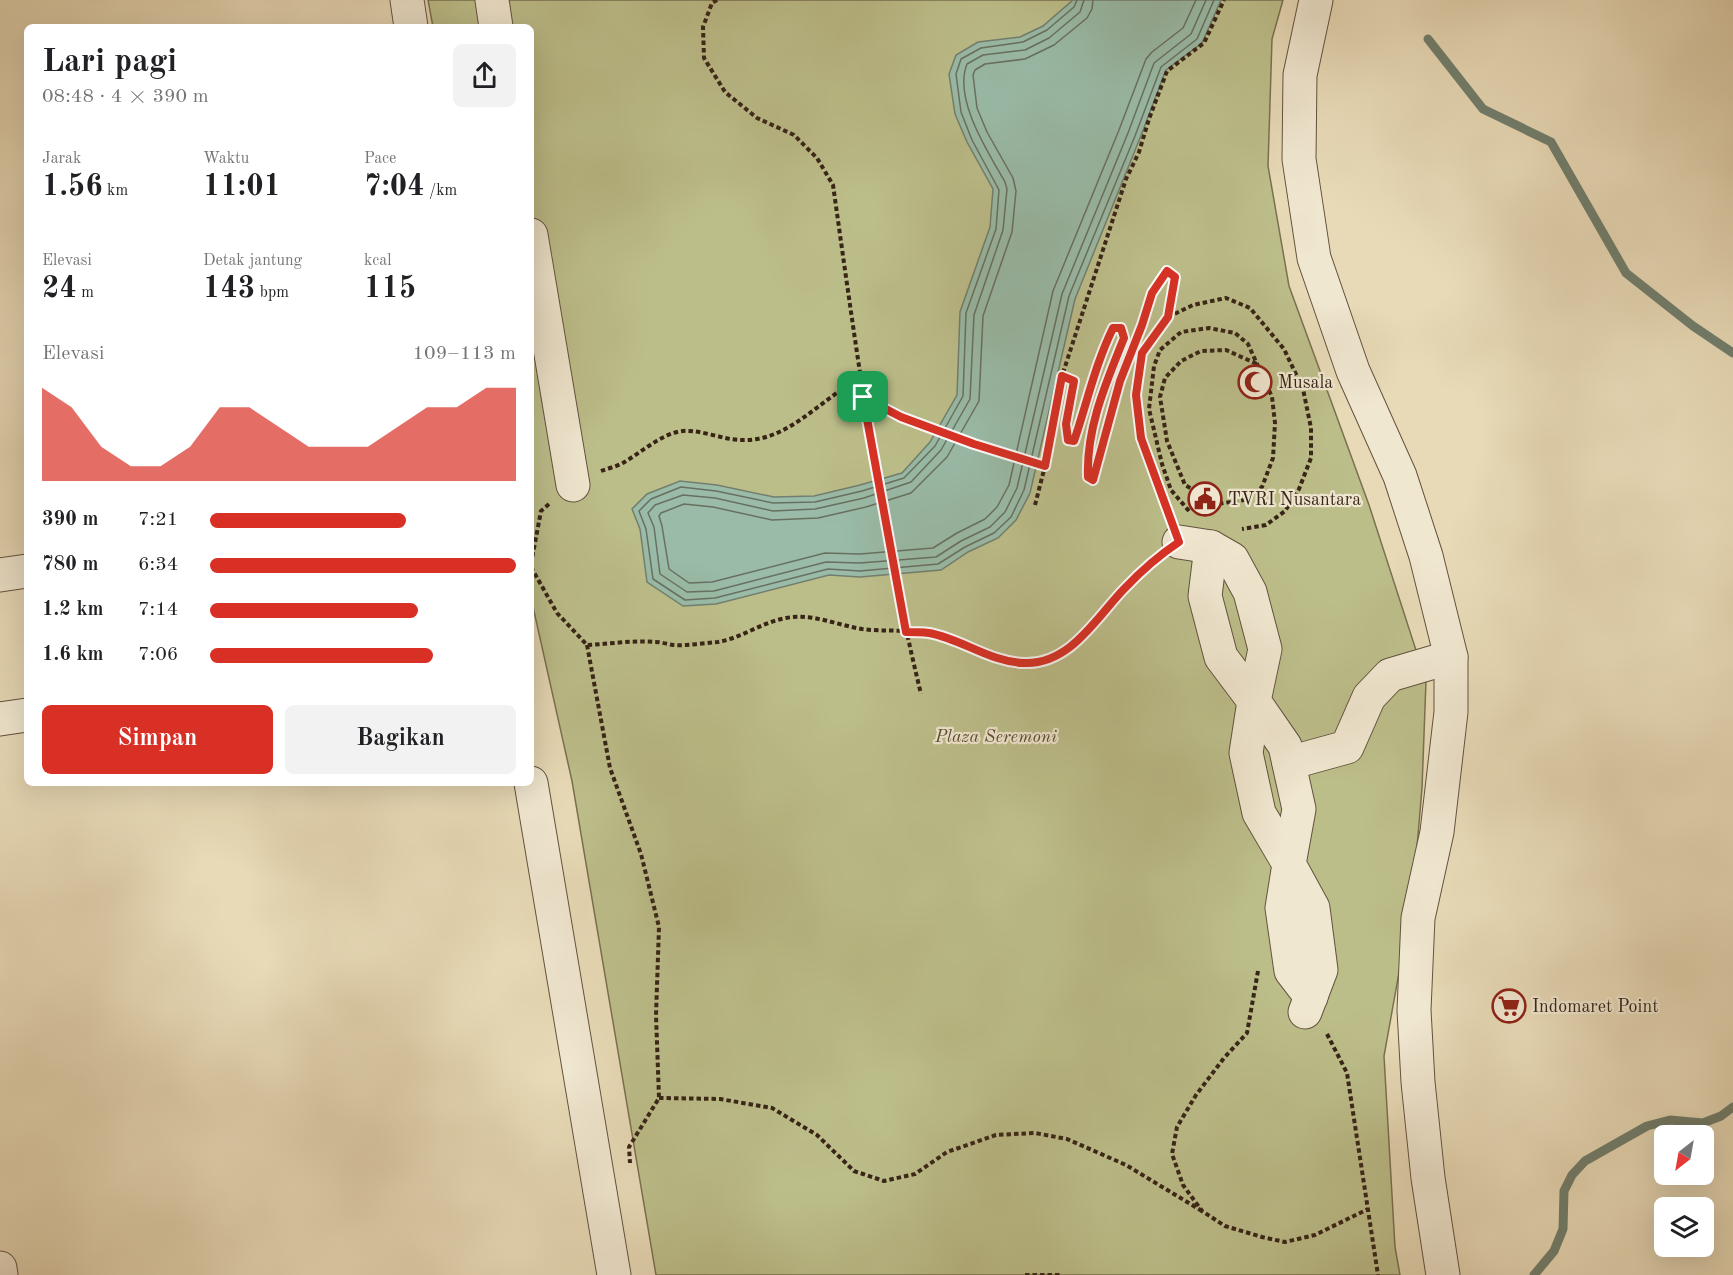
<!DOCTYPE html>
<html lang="id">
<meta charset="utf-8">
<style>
:root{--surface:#fff;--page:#f2f2f2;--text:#202124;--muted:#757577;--accent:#d93025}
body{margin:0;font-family:"Old Standard TT",serif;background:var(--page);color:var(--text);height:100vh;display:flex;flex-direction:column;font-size:22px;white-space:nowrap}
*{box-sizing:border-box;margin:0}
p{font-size:20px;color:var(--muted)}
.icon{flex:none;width:33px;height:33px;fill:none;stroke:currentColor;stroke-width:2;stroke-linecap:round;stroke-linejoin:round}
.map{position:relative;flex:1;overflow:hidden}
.side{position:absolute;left:24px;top:24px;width:510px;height:762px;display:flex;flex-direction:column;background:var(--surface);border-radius:9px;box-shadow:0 6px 24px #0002}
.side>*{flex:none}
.needle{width:39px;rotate:211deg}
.fabs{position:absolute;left:1654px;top:1125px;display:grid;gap:12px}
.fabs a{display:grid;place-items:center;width:60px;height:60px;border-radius:9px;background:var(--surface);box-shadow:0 6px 24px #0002;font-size:30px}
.pin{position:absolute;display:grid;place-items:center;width:51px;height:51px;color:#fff;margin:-26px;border-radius:12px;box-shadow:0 3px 9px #0006}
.round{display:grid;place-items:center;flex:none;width:63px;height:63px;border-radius:9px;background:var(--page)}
.head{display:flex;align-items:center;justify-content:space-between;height:102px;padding:0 18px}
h1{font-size:33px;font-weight:600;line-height:45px}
.stats{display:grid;grid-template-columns:repeat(3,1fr);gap:9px;height:102px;padding:6px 18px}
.stats div{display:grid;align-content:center}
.stats b{font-size:30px;font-weight:600}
.stats small{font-size:16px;font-weight:400}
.stats p{font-size:16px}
.chart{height:168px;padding:12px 18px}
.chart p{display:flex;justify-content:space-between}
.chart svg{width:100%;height:108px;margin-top:6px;fill:var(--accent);opacity:.7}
.button{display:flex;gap:12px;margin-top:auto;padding:12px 18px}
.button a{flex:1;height:69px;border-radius:9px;background:var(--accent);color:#fff;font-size:24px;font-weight:600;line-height:69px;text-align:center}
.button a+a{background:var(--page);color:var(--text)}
ul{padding:0 18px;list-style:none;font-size:20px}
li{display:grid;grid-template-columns:96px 72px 1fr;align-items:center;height:45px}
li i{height:15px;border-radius:8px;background:var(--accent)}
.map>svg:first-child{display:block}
.green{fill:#bcbe8a;stroke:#7a7150;stroke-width:1.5}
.water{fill:#99bba8;stroke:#727f6e;stroke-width:1.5}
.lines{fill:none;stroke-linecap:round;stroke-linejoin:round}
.shore{stroke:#687060;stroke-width:1.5}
.stream{stroke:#727f6e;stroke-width:9}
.minor-casing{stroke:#63523f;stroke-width:35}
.path{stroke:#372417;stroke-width:4;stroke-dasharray:4.5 3;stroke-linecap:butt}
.minor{stroke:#f0e7d0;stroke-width:33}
.route-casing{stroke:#fff;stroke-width:12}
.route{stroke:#d93025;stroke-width:8}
.labels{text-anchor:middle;stroke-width:4.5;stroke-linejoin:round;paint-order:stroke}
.poi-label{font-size:18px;fill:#372417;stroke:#f0e7d0;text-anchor:start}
.park-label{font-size:18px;font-style:italic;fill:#584a34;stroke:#f0e7d0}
</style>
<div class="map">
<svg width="1733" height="1275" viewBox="0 0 1733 1275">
<rect width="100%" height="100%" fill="#e8dab7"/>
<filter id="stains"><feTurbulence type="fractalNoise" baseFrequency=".00333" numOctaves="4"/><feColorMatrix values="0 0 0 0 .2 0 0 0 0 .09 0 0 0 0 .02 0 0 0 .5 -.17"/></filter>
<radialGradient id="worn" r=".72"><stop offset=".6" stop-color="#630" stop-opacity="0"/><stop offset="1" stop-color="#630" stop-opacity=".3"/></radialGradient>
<!-- green -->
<polygon class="green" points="428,0 1283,0 1272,39 1268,166 1289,286 1369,505 1426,681 1422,788 1413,895 1384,1056 1395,1247 1400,1275 656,1275 572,781 531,598 531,27 433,27"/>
<!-- water -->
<polygon class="water" points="1073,0 1221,0 1202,43 1166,70 1140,138 1075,299 1030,493 1016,520 998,538 968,552 941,570 860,577 829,575 716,604 683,606 647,582 640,529 632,509 647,494 680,481 717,485 774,497 814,496 860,485 902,473 930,442 957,395 960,312 990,227 993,189 967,142 955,114 949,74 956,55 978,42 1020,37 1043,26"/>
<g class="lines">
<!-- shore -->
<g class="shore">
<polyline points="1077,0 1074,7 1047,30 1023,42 981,48 961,59 956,74 961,112 972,140 999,190 996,229 966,313 963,396 935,446 904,478 862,491 815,502 773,503 716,491 681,487 651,499 639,511 646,529 653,579 685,600 715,598 828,569 860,571 938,564 965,547 994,533 1011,517 1024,490 1069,296 1135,136 1161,67 1197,39 1214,0"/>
<path d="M 1084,0 L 1080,12 L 1049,38 L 1025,50 L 983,55 L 967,64 C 953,99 988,152 1005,182 L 1007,189 L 1003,230 L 974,315 L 970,399 L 941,450 L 911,482 L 864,498 L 815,509 L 773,511 L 715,498 L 683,495 L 655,505 L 648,513 L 654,527 L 660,574 L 687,592 L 714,591 L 826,562 L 860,563 L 936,557 L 961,541 L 990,527 L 1005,512 L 1017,488 L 1062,294 L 1128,133 L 1154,63 L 1191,34 L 1206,0"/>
<polyline points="1093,0 1092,9 1087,18 1054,45 1025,59 985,64 975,70 973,75 977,108 987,132 1013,178 1016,191 1012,232 983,316 979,401 947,457 911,493 866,507 818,518 772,520 713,507 684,504 661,513 659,516 662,526 669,569 689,583 712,582 825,553 860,554 933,548 957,533 985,519 997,507 1009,485 1053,291 1119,130 1146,59 1152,52 1183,28 1196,0"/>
</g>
<!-- stream -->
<g class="stream">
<polyline points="1428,39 1483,109 1551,142 1626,273 1693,326 1733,353"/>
<polyline points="1534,1275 1554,1251 1563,1229 1564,1191 1572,1175 1585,1161 1647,1126 1670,1120 1703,1123 1721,1116 1733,1107"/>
</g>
<defs>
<g id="minor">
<polyline points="407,0 411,27"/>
<polyline points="492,0 496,27"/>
<polyline points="1316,0 1300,75 1299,159 1314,258 1353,371 1400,476 1426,556 1451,657 1451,712 1437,832 1418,918 1414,1010 1418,1082 1428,1178 1443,1275"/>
<polyline points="531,235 573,485"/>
<polyline points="1179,542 1211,547 1232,559 1250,592 1265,649 1254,701 1285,746 1299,809 1289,864 1313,908 1321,970 1305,1012"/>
<polyline points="1211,547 1205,596 1221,657 1254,701 1246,753 1259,813 1289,864 1282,908 1291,971 1311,997"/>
<polyline points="0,575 27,571"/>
<polyline points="0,719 27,715"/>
<polyline points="1289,763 1347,747 1369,697 1390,675 1451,657"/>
<polyline points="531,783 614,1275"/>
<polyline points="0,1268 1,1275"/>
</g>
</defs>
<!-- minor casing -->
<use href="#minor" class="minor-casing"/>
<!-- path -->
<g class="path">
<path d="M 717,0 L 712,3 L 703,27 L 704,58 L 725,92 L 757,118 L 794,135 L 817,158 L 833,185 C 857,355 880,526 921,694"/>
<path d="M 1062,376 L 1074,381 L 1066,424 L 1068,440 L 1074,441 C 1087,403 1095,365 1113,329 L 1121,328 L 1123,338 C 1106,383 1086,428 1088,477 L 1093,480 L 1120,381 L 1142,325 L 1152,293 L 1167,271 L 1175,277 L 1168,317"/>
<path d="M 601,471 C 609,468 619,466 626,461 C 643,451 658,437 677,432 C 696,427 722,440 741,440 C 786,442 816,404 852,383 L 863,397 L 901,417 L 974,444 L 1045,466"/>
<polyline points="1035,505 1045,466 1062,376 1126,179 1139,152 1149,119 1167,71 1204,43 1224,0"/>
<polyline points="1189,511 1171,490 1162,464 1149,409 1154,366 1160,350 1181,332 1209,328 1235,333 1248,344 1272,397 1275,423 1273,458 1262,487 1244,500 1217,504 1185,485 1167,441 1160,397 1165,378 1181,361 1201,351 1226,350 1257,364"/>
<polyline points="1168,513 1141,438 1136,395 1142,353 1168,317 1193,305 1226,298 1250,308 1284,349 1303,389 1311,428 1311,458 1299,489 1285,511 1266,525 1242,529"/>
<polyline points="531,564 541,511 549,504"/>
<path d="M 531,567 L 557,613 L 587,645 C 609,644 633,640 655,642 C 661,642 667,644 673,645 C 687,646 704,643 718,642 C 742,638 762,622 786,618 C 812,613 837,625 862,629 C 884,632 908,629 930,633 C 968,641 1002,671 1042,661 C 1085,649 1121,588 1155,558"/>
<polyline points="587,645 610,768 641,854 659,927 656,1015 659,1098 629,1147 630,1163"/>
<polyline points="1258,971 1247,1033 1224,1058 1196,1095 1177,1127 1172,1154 1183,1185 1202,1211 1225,1226 1262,1237 1285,1242 1315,1235 1368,1209"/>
<polyline points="1327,1034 1347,1073 1378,1275"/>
<polyline points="659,1098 720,1099 772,1108 817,1135 854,1171 884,1181 915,1174 947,1152 996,1135 1035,1133 1067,1139 1126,1165 1202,1211"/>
<polyline points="1025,1275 1060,1275"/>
</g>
<!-- minor -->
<use href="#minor" class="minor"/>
</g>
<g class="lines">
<defs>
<path id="route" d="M 1167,271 L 1175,277 L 1168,317 L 1142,353 L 1136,395 L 1141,438 L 1179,542 C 1158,556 1141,571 1124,589 C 1096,618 1070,665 1024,663 C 990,662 962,639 929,633 C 921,632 913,632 906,632 L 863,397 L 901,417 L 974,444 L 1045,466 L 1062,376 L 1074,381 L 1066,424 L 1068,440 L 1074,441 C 1087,403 1095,365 1113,328 L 1121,328 L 1124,338 C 1106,383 1086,428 1088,477 L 1093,480 L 1120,381 L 1142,325 L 1152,293 Z"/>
</defs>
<!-- route casing -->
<use href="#route" class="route-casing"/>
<!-- route -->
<use href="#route" class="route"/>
</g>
<!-- icons -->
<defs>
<symbol id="mosque-ring" viewBox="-11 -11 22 22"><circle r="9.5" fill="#f0e7d0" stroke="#8f2418" stroke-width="1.5"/><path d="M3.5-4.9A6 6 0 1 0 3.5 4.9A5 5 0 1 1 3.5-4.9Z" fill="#8f2418"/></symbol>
<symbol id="civic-ring" viewBox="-11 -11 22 22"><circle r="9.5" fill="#f0e7d0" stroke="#8f2418" stroke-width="1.5"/><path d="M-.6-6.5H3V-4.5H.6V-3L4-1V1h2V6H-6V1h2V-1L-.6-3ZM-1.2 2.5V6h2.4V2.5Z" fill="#8f2418"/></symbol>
<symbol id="supermarket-ring" viewBox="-11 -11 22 22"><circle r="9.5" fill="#f0e7d0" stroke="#8f2418" stroke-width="1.5"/><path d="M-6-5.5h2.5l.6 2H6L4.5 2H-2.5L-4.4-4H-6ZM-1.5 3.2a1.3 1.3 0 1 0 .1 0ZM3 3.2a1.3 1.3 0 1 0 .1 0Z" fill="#8f2418"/></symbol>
</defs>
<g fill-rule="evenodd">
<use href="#mosque-ring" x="1236" y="363" width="38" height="38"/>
<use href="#civic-ring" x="1186" y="480" width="38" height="38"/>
<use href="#supermarket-ring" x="1490" y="987" width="38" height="38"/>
</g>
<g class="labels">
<!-- poi labels -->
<g class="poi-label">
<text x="1278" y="388">Musala</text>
<text x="1228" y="505">TVRI Nusantara</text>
<text x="1532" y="1012">Indomaret Point</text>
</g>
<!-- park labels -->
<g class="park-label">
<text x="996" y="742">Plaza Seremoni</text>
</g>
</g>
<rect width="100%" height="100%" filter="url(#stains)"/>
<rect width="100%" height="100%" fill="url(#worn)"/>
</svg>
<div class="fabs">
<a><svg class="needle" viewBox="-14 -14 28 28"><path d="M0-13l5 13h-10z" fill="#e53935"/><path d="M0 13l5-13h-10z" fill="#757577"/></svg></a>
<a><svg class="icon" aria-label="layers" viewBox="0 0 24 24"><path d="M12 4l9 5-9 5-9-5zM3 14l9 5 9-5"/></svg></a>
</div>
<div class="pin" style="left:863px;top:397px;background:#1e9e55"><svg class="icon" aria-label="arrive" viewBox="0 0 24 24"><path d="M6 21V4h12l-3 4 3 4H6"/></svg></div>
<section class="side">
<div class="head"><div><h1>Lari pagi</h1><p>08:48 · 4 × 390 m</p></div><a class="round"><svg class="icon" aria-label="share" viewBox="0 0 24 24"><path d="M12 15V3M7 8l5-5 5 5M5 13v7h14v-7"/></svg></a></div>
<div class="stats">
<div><p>Jarak</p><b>1.56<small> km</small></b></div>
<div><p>Waktu</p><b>11:01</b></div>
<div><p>Pace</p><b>7:04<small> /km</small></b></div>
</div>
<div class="stats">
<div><p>Elevasi</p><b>24<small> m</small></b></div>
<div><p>Detak jantung</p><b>143<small> bpm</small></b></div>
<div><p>kcal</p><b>115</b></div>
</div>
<div class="chart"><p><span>Elevasi</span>109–113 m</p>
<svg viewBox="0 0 160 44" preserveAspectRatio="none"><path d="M0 44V6L10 14L20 30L30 38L40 38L50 30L60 14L70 14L80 22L90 30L100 30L110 30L120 22L130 14L140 14L150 6L160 6V44z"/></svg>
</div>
<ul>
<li><b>390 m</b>7:21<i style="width:64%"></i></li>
<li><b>780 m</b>6:34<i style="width:100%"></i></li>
<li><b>1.2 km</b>7:14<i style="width:68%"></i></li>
<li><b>1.6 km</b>7:06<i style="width:73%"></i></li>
</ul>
<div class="button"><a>Simpan</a><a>Bagikan</a></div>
</section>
</div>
